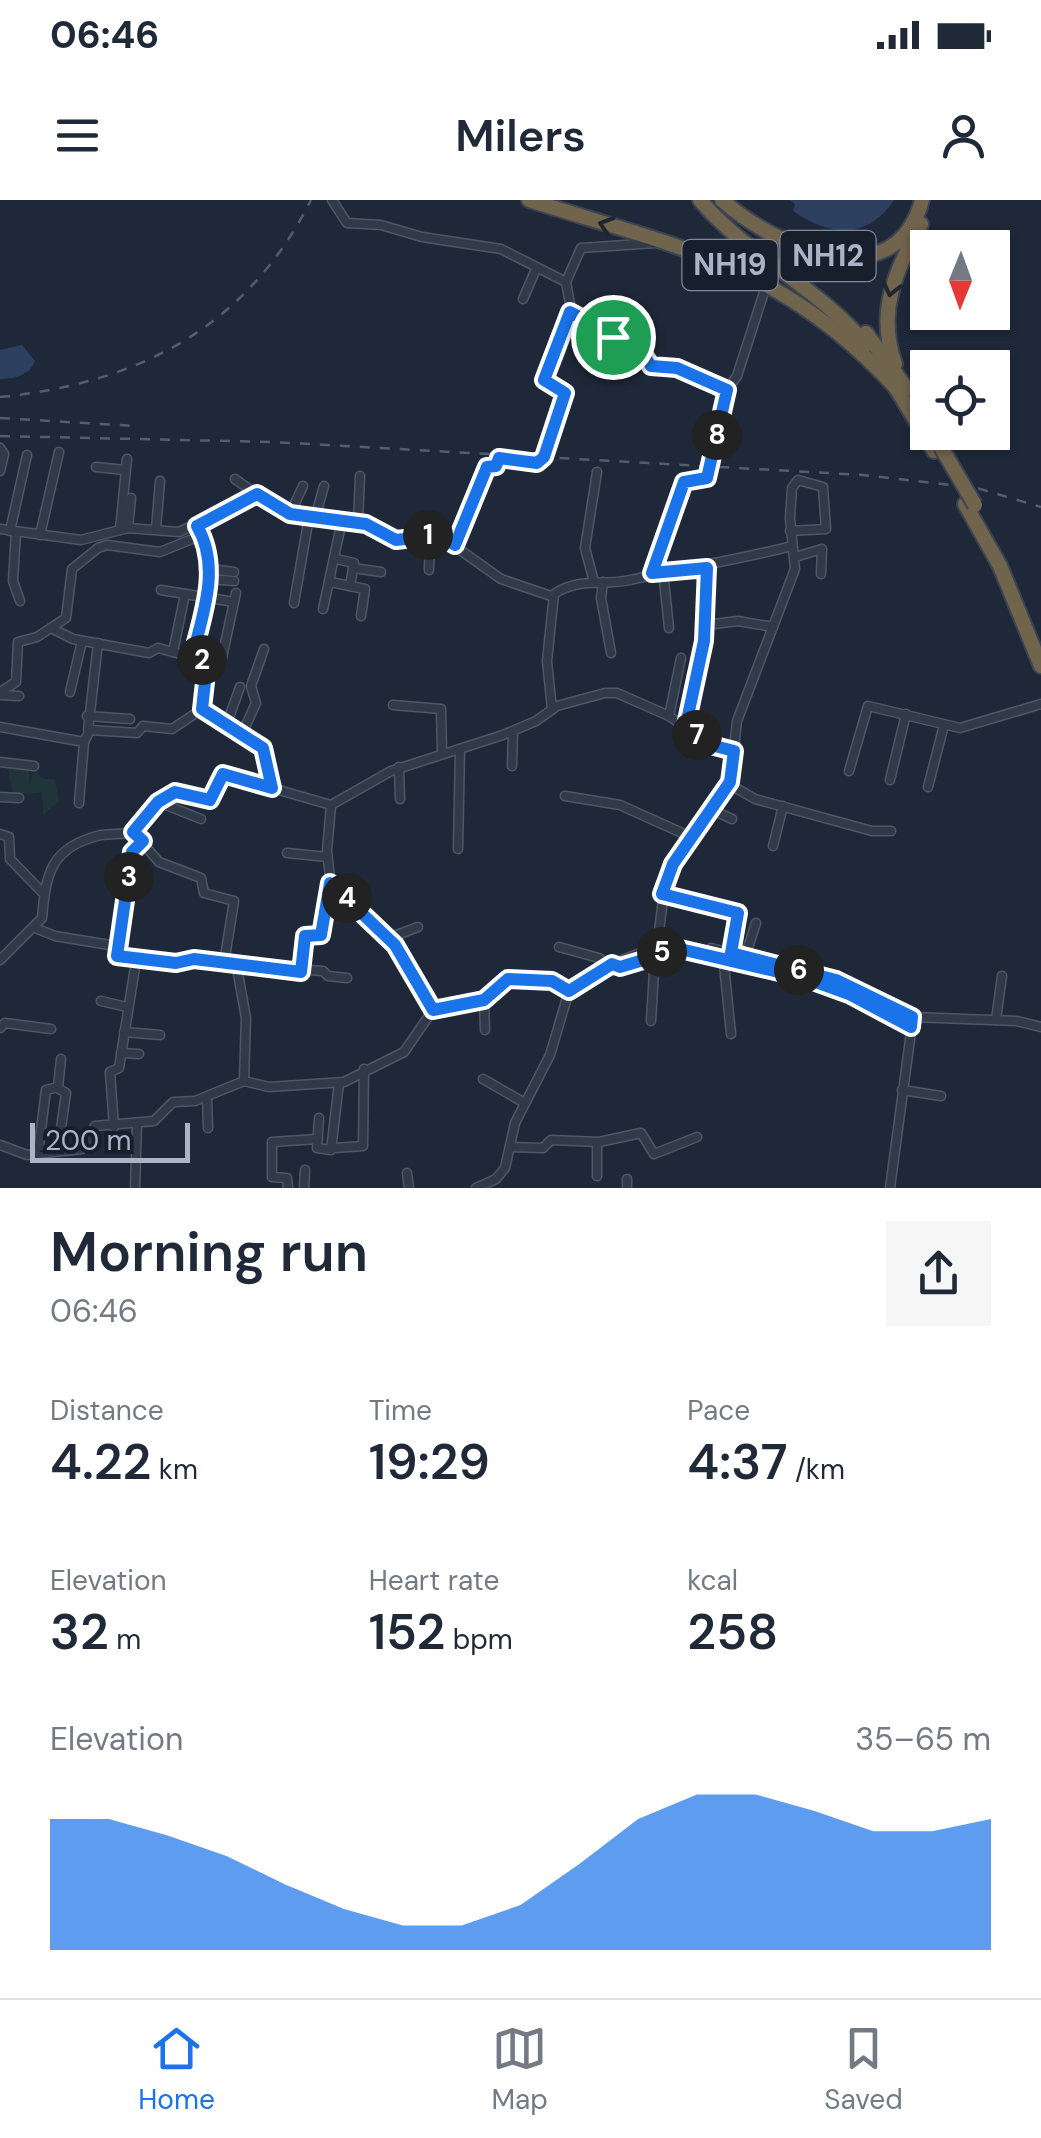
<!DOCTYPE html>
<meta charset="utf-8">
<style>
:root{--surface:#fff;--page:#f6f6f7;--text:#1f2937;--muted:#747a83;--line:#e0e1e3;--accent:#1a73e8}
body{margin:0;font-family:"DM Sans",sans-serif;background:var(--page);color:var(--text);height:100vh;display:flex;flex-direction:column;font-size:38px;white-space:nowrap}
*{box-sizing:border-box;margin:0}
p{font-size:32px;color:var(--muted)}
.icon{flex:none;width:55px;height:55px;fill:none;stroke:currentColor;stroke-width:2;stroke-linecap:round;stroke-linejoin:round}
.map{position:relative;height:988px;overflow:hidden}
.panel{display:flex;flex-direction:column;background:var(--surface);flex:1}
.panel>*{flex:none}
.needle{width:65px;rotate:181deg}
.tools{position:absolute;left:910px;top:30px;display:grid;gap:20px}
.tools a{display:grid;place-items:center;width:100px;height:100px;border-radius:0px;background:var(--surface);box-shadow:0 2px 8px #0004;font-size:50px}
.scale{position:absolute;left:30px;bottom:25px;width:160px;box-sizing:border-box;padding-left:10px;border:5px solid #abb4c6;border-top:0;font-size:28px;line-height:35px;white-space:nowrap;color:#abb4c6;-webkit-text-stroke:8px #171f2d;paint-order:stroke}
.pin{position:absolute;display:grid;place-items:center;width:85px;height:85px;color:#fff;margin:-42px;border:5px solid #fff;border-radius:50%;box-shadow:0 2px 10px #0007}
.km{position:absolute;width:50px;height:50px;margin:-25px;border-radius:50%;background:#222;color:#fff;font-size:28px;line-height:50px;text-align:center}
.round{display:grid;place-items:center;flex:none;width:105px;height:105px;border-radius:0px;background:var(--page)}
.summary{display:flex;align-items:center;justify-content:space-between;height:170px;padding:0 50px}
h1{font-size:55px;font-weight:600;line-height:75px}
.figures{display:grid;grid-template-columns:repeat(3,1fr);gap:15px;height:170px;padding:10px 50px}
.figures div{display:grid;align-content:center}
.figures b{font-size:50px;font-weight:600}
.figures small{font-size:28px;font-weight:400}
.figures p{font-size:28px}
.chart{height:280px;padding:20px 50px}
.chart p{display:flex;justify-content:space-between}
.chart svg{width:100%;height:180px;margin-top:10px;fill:var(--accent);opacity:.7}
.status{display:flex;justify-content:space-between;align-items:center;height:70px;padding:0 50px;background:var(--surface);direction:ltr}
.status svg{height:28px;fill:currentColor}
header{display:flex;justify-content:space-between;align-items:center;height:130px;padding:0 50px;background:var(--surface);font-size:45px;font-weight:600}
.tab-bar{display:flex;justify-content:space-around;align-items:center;height:140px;border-top:2px solid var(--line);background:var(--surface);font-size:28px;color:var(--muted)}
.tab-bar a{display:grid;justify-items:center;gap:5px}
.tab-bar .current{color:var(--accent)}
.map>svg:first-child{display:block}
.green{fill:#203539}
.water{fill:#2d405f}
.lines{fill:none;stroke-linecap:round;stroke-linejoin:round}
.minor-casing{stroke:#4f5767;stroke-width:11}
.highway-casing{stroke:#3c4453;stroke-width:18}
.minor{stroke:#313a49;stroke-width:8}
.highway{stroke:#70644d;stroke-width:14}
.rail{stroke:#535d70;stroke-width:2.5;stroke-dasharray:10 10;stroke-linecap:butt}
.highway-bridge-casing{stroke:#3c4453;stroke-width:18;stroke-linecap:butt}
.highway-bridge{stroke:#70644d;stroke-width:14}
.oneway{stroke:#202630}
.route-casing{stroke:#fff;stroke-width:20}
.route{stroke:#1a73e8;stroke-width:12}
.labels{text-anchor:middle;stroke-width:8;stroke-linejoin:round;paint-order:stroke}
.shield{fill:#171f2d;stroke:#7f8798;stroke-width:2.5}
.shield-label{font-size:30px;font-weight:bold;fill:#abb4c6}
</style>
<div class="status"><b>06:46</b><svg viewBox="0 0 49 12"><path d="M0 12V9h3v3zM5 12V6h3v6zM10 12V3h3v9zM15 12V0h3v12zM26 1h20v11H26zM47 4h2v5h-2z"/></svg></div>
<header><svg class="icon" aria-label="menu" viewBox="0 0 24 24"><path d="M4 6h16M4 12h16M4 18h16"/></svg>Milers<svg class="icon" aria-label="person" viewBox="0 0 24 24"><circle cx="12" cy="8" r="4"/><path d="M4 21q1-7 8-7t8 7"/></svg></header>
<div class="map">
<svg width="1041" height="988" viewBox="0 0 1041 988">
<rect width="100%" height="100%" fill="#1e2838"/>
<!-- green -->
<polygon class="green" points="34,568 41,578 55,580 59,601 43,615 42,592 13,596 8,569 29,571 30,586"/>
<!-- water -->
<g class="water">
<path d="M 789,0 L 894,0 C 867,40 831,37 793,11 L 795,4 Z"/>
<path d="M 22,145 L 35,161 C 30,175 14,179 0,179 L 0,150 Z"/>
</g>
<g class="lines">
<defs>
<g id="minor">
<polyline points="332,0 347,23 381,25 422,37 501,49 566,82 572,115 639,148 651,166 677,168 727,190"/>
<polyline points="566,82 581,48 655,43"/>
<polyline points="523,99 536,69"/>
<polyline points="0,248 4,254 0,271"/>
<polyline points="96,267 125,270"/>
<polyline points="235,279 256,294"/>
<polyline points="290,314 303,286"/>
<polyline points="315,318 324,286"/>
<polyline points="338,322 366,324 397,341 439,335 501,379 551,396"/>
<polyline points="358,322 360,276"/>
<polyline points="128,328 131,298"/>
<polyline points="0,329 81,340 128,328 179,332 257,294 283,312 341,325 323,409"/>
<polyline points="156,329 160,281"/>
<polyline points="120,330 127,259"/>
<polyline points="10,331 27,255"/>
<polyline points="790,331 826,329 823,287 798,280 792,288 790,318 795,369 737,521 730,582 666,677 657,746 612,764 621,767 681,749 805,777 849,794 911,827"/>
<polyline points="16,332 13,381 20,401"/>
<polyline points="40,335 59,252"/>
<polyline points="455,345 487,267 496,266 499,258 537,263 544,257 565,193 544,180 570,112"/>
<polyline points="795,357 822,349 821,374"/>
<polyline points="336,359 354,363 350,386"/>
<polyline points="353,368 381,372"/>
<polyline points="210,369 234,372"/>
<polyline points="429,370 430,334"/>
<polyline points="663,371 669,428"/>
<polyline points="651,373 684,282 707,278 727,190 737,176 766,86"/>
<polyline points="210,379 234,381"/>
<polyline points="330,382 365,389 361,416"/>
<polyline points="594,382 585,348 597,272"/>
<polyline points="603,382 601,398 611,453"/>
<polyline points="161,390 234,402"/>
<polyline points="294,403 309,317"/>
<polyline points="706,425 738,421 773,427"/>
<polyline points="173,452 185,394"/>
<polyline points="192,457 210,372 200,330"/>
<polyline points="207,463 221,462 236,393"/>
<polyline points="0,492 16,482 18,442 37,437 66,418 72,369 98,348 107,345 160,352 202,335"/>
<polyline points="70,492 82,441"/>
<polyline points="0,495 19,496"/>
<polyline points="393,505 441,509 442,554"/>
<polyline points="202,509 263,548 272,587"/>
<path d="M 552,509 L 547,461 L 554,394 C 579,377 603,386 630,380 C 684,368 738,360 792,346"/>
<polyline points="87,516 130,519"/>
<polyline points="669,516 681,458"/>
<polyline points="227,523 240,487"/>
<path d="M 686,525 C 704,476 710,420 707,368"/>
<polyline points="0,527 84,542 90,530 137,533 143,526 172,529 202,509 206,461 158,448 149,453 73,439 51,428"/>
<polyline points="88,530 98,443"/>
<polyline points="242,534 256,503 251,486 264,449"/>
<polyline points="0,562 34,566"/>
<polyline points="512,566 513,531"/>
<polyline points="399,567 400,599"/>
<polyline points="849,571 868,506 960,528 1041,504"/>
<polyline points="890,580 906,514"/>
<polyline points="729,584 755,599 872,631 891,631"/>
<polyline points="928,587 944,525"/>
<polyline points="565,596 620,605 691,637"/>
<polyline points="0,597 19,598"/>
<polyline points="158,602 201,619"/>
<polyline points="79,603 84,542"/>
<polyline points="331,605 327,651 331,687 351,701 370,725 395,745 433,810"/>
<polyline points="710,609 732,619"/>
<polyline points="133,632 159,662 201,678 204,693 234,701 224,763 237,768 246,818 244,881"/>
<polyline points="0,634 9,637 10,659 42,692"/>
<polyline points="773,646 783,606"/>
<polyline points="458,649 460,549"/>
<polyline points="287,653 327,657"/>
<polyline points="662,694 740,714 731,753"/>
<polyline points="35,728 55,736 116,746 132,652 143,641"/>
<polyline points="386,739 418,727"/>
<polyline points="116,746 117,757 136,761"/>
<polyline points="559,747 599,758 607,766"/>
<polyline points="704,755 711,748 837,780 913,817"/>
<polyline points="723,755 731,834"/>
<polyline points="745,757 756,723"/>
<path d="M 0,760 L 42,718 C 46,674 50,647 101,635 C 112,633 123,635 133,632 L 170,593 L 210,600 L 223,574 L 331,605 L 391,571 L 503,535 L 536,521 L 557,506 L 605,493 L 617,493 L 669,516 L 711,545 L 735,551"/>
<polyline points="234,765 323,771 328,776 347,778"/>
<polyline points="301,772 305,736 321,735 329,683"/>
<polyline points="484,800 485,830"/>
<polyline points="101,801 127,807"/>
<polyline points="996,820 1002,776"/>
<polyline points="651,821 655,755"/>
<polyline points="0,828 5,823 51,829"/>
<polyline points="124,832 160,835"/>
<polyline points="121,853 139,854"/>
<polyline points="483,879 523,902"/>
<polyline points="57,888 66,893 58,949"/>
<polyline points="902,890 941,896"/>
<polyline points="207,897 208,928"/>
<polyline points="319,918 317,948 331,950 339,883"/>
<polyline points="114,927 110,872 119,868 136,761 224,763"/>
<polyline points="597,942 597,976"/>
<polyline points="0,945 27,955 82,949 95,926 154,921 173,902 195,901 244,881 269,887 344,882 404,852 433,810 484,800 505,780 547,780 569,791"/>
<polyline points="510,947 543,948 551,940 599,942 641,933 654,954 697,937"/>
<polyline points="334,948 363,946 364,869"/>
<polyline points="38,953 46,890 58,887 61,859"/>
<polyline points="407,973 409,988"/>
<polyline points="135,988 137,924"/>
<polyline points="288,988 287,978 272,977 272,942 318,939"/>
<polyline points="304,988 305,970"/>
<polyline points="476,988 496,979 505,968 515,923 550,855 569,791 612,764"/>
<polyline points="627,988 627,979"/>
<polyline points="890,988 913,817 1017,821 1041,827"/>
</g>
<g id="highway">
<path d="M 529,0 C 683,49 784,65 898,190"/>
<path d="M 700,0 C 748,57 819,87 866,145"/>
<path d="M 722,0 C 773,46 895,101 922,0"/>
<polyline points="866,133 907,189"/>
<path d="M 895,164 C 876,110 896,71 921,24"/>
<polyline points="893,183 934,251"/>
<polyline points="965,304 1000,366 1041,466"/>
</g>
</defs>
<!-- minor casing -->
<use href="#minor" class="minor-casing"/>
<!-- highway casing -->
<use href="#highway" class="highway-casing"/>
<!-- minor -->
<use href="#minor" class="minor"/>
<!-- highway -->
<use href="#highway" class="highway"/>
<!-- rail -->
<g class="rail">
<path d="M 0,197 C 139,183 246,128 311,0"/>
<polyline points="0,218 135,226"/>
<polyline points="0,236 273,242 863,275 977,288 1041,307"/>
</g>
<defs>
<polyline id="highway-bridge" points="941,247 975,305"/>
</defs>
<!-- highway-bridge casing -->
<use href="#highway-bridge" class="highway-bridge-casing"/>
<!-- highway-bridge -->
<use href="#highway-bridge" class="highway-bridge"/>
</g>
<!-- one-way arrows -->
<defs><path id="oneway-chevron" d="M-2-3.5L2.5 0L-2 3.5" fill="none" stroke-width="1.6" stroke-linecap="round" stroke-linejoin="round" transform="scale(2.5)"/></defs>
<g class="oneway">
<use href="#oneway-chevron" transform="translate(606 25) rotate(-162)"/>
<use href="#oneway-chevron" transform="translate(891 89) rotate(104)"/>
</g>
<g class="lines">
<defs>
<path id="route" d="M 570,112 L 639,148 L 651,166 L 677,168 L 727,190 L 707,278 L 684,282 L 652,373 L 707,368 L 704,441 L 686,525 L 711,545 L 734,551 L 730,582 L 673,664 L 662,694 L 738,713 L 731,753 L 836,780 L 912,817 L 911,827 L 849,794 L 805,778 L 680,749 L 620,767 L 612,764 L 569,791 L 552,781 L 508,779 L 484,800 L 433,810 L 395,745 L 330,683 L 321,735 L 305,736 L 301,772 L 194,759 L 176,763 L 117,756 L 132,652 L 143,641 L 133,632 L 158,602 L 175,592 L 210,600 L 223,574 L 272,588 L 263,548 L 202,509 L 207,464 L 192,457 C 203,414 221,367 197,326 L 257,294 L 290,314 L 366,324 L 396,340 L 439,335 L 455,345 L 487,267 L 496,266 L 499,258 L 537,263 L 544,257 L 565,193 L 544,180 Z"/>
</defs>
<!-- route casing -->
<use href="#route" class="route-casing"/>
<!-- route -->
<use href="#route" class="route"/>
</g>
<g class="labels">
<!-- shield labels -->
<g class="shield">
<rect x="780.5" y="31" width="95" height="50" rx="8"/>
<rect x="682.5" y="40" width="95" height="50" rx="8"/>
</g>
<g class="shield-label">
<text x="828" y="66">NH12</text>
<text x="730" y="75">NH19</text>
</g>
</g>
</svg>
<div class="tools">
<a><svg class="needle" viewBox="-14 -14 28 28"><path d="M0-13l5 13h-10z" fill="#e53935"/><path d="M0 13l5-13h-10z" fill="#747a83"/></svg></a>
<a><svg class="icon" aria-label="locate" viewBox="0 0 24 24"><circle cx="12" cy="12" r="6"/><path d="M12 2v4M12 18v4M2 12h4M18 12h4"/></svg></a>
</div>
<div class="scale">200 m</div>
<div class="pin" style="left:613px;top:137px;background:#1e9e55"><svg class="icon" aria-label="arrive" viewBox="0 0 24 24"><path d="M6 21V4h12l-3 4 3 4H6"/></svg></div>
<b class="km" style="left:428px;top:335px">1</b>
<b class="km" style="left:202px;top:460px">2</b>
<b class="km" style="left:129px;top:677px">3</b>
<b class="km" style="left:347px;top:698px">4</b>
<b class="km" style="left:662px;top:752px">5</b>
<b class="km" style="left:799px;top:770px">6</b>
<b class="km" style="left:697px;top:535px">7</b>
<b class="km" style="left:717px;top:235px">8</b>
</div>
<section class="panel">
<div class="summary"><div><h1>Morning run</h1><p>06:46</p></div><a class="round"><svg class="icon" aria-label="share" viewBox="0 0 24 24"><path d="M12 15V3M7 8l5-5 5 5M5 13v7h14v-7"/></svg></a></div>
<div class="figures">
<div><p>Distance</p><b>4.22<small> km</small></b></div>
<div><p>Time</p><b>19:29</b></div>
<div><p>Pace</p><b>4:37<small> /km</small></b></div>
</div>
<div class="figures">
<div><p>Elevation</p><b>32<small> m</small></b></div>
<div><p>Heart rate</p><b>152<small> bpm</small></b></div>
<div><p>kcal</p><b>258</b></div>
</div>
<div class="chart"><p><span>Elevation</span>35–65 m</p>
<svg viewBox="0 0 160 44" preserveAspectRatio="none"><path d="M0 44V12L10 12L20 16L30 21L40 28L50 34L60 38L70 38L80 33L90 23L100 12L110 6L120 6L130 10L140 15L150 15L160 12V44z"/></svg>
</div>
</section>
<nav class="tab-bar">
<a class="current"><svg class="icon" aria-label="home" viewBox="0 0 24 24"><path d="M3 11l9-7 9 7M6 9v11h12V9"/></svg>Home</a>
<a><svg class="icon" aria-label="map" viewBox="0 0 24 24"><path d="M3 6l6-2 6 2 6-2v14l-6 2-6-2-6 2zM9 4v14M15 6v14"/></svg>Map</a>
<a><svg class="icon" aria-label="saved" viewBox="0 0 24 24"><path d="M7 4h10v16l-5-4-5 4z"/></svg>Saved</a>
</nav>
